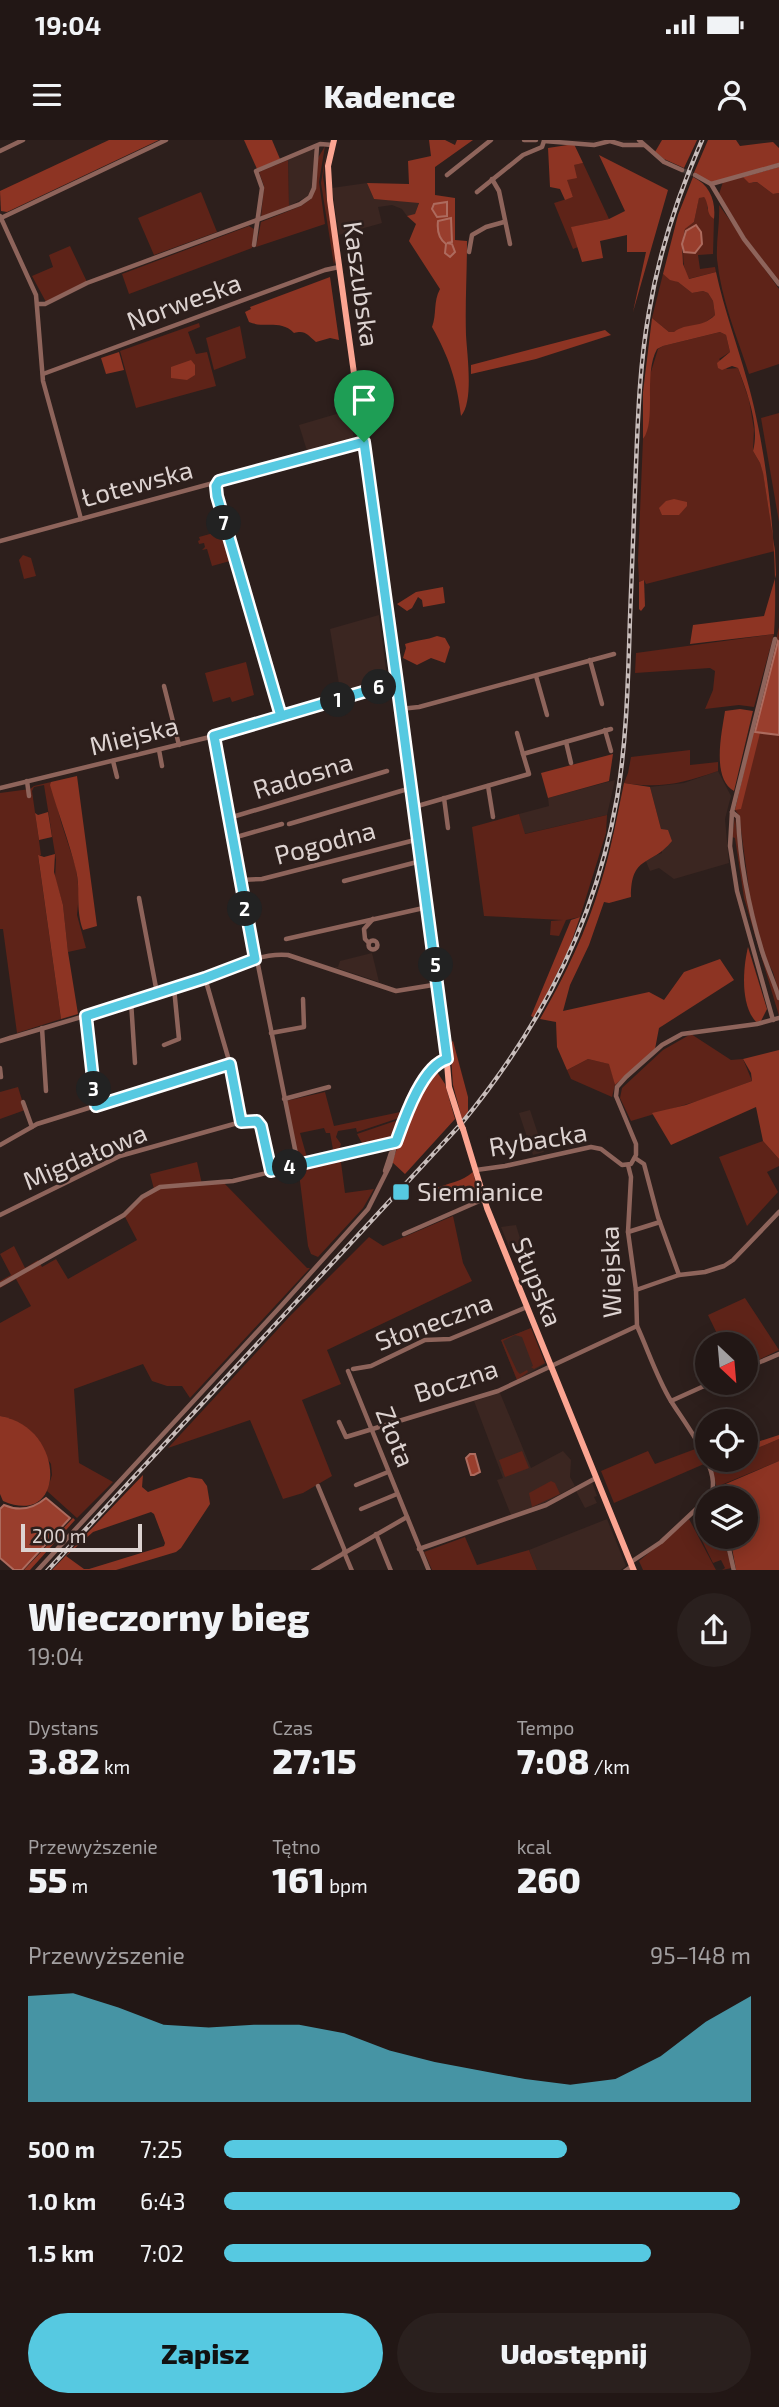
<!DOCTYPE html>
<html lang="pl">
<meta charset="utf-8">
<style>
:root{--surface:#221715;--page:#2a201e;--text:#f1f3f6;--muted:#a29fa0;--line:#3f3634;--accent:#56c9e1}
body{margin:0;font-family:"Exo 2",sans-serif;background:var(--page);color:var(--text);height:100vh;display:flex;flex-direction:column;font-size:26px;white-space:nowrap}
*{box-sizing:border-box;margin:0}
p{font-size:23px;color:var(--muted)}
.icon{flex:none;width:38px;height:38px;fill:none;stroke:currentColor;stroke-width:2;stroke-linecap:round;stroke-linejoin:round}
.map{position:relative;height:1430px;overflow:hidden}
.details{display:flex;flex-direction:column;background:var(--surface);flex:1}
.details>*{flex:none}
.needle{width:46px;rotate:154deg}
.tools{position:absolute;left:695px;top:1192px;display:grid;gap:14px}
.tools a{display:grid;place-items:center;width:63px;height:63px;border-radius:50%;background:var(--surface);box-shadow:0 4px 18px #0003,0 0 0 2px var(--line);font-size:35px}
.scale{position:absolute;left:21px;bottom:18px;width:121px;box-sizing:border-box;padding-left:7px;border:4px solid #ddd3d1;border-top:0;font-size:19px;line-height:24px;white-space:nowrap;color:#ddd3d1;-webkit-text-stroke:5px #2d1f1c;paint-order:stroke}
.pin{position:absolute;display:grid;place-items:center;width:60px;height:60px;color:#fff;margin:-72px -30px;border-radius:50% 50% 50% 0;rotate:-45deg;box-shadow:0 0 7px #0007}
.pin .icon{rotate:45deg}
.km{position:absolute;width:35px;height:35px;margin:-18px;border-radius:50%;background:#222;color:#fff;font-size:19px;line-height:35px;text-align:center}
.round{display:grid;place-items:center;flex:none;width:74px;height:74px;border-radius:37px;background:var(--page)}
.headline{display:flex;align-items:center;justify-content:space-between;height:119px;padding:0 28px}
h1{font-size:38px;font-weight:800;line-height:52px}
.stats{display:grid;grid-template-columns:repeat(3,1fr);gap:10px;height:119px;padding:7px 28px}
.stats div{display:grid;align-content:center}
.stats b{font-size:35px;font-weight:800}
.stats small{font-size:19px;font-weight:400}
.stats p{font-size:19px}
.chart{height:196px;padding:14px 28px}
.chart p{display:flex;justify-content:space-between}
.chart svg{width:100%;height:126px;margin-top:7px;fill:var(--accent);opacity:.7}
.button{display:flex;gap:14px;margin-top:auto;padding:14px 28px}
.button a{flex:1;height:80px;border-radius:42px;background:var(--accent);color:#111;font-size:28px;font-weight:800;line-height:80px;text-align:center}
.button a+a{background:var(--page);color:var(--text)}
ul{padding:0 28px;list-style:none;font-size:23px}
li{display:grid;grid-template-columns:112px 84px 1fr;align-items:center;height:52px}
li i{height:18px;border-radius:9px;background:var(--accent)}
.status{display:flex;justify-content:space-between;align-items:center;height:49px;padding:0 35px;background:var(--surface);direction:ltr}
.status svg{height:19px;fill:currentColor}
header{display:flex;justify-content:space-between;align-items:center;height:91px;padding:0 28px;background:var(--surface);font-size:32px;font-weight:800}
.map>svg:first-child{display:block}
.built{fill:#3b2621}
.green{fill:#5e2318}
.forest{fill:#8d3423;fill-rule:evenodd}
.water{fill:#993e2d;stroke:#ad6b5e;stroke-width:2}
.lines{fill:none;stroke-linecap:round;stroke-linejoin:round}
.minor-tunnel{stroke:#473a37;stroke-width:4.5;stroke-dasharray:4.5 2;stroke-linecap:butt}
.minor{stroke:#8e645b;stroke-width:4.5}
.major{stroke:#fca592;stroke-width:6}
.rail-casing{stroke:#c8bdbb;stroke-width:4.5}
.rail{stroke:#2d1f1c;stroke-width:2;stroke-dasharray:5;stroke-linecap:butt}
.major-bridge{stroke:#fca592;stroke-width:6}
.route-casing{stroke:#fff;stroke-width:14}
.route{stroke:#56c9e1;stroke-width:9}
.poi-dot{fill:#56c9e1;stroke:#2d1f1c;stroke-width:2.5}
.labels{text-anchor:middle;stroke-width:5;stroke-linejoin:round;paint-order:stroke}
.street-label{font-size:26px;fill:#ddd3d1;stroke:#2d1f1c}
.poi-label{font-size:26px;fill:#ddd3d1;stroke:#2d1f1c;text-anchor:start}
</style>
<div class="status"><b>19:04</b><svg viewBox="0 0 49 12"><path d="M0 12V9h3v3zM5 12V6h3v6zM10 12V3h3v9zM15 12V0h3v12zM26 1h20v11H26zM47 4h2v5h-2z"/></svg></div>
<header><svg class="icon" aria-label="menu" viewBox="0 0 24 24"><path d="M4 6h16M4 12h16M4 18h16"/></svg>Kadence<svg class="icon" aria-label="person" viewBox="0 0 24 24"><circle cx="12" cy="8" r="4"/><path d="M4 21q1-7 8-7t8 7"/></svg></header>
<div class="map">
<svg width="779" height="1431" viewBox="0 0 779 1431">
<rect width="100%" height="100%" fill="#2d1f1c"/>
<!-- built -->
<g class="built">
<polygon points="313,9 316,12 313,51 310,55 289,66 288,20"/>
<polygon points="367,43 374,59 419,62 415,75 407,76 402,69 392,65 378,67 382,83 339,95 332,48"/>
<polygon points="350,270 354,301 308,314 299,285"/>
<polygon points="379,475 387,538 341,556 330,489"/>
<polygon points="718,631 731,656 725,679 729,723 674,739 659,728 650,731 645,719 662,713 661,689 650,647 684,643"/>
<polygon points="615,640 607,675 524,694 519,674 549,666 548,658"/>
<polygon points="372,813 379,842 334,827 338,827 340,821"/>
<polygon points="530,970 544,1012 533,1015 519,973"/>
<polygon points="516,1085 522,1105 510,1109 501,1087"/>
<polygon points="531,1188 545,1224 517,1240 501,1200"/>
<polygon points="500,1253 531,1328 563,1311 571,1320 570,1337 575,1346 546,1362 511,1375 497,1340 503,1338 474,1261"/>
<polygon points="592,1342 597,1356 594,1357 597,1363 585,1368 576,1351"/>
<polygon points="607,1379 626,1426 619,1431 537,1430 529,1410"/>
</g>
<!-- green -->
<g class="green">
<polygon points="325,6 319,42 325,84 256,107 261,82 301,66 311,59 318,18"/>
<polygon points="327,7 323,37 336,115 334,125 321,43"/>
<polygon points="288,20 289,66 261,77 264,46 259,32"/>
<polygon points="583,23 609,79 572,87 578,107 573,109 554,63 573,57 566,40 573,25"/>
<polygon points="743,37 753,43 757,42 773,54 779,53 779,141 745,97 719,54 723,42"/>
<polygon points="201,52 217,92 154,115 138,78"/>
<path d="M 699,57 L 704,57 L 707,61 L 707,68 L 714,79 L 713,114 L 698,115 L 700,129 L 715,127 L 716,132 L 688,139 C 681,124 683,106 685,89 L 694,82 Z"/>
<path d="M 719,65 L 779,149 L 779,224 L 749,234 C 737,197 721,159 717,119 C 716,101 720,83 719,65 Z"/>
<polygon points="249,86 254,89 252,108 129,154 122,134"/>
<polygon points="70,106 87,142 46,162 32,136 53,127 49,115"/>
<polygon points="663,134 678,142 692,153 703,151 708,153 713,161 715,175 703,184 674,192 669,192 652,178"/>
<polygon points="199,183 200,187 188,192 196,214 207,212 216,246 136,268 120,211"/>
<polygon points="240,186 246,218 214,230 206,198"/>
<polygon points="720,192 726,195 730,212 719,219 727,229 738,228 749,260 754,289 753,311 760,323 763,332 775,411 646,444 644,440 639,442 638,420 643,299 647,290 650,235 658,209 663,206"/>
<polygon points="779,273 779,382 761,278"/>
<polygon points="358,304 362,309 385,474 382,475"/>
<polygon points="219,375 232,417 230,421 212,426 207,409 202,410 205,407 204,403 199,404 198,401 200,400 199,397 217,392 219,389 217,382 208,384 207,379"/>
<polygon points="23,415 31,418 36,436 24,439 19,420"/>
<polygon points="779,487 779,853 773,832 765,817 751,764 739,675 735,670"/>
<polygon points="774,494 754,567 739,565 705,569 713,550 715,531 710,528 635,533 636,513"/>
<polygon points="246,522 254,555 232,562 230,557 213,562 205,533"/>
<path d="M 690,610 L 690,625 L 718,622 L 718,631 C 682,643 662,649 624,643 L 628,633 L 631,617 Z"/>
<polygon points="51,642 61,682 76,728 79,753 77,775 86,808 68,812 63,765 55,738 56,720 44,645 34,647 32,651 41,715 38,716 61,879 17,893 3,789 0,789 0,653 30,649 34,646"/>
<polygon points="519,674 525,694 607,675 606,693 580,777 566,780 559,796 550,795 551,781 563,780 484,776 472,687"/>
<polygon points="735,677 742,735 779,861 779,876 744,758 735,698 732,697"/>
<polygon points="691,894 731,920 743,919 752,941 701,960 631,981 620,958 622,948 663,910"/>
<polygon points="588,919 610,924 615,945 612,957 571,939 567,930"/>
<polygon points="18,947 25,970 0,979 0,952"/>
<polygon points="325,952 334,986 405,971 402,977 357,992 356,988 338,991 336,997 341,1004 338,1013 334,1015 330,993 326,993 324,988 300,993 308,1021 299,1021 286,961"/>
<polygon points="401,979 393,999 364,1007 357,994"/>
<polygon points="763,1001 779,1019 779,1026 767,1032 778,1052 747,1086 719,1017"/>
<polygon points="340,1015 345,1053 374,1049 363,1068 318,1117 311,1114 308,1106 298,1025"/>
<polygon points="197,1022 202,1044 224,1043 307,1128 310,1128 190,1258 182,1246 167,1246 152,1241 143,1224 74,1249 79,1323 113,1342 77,1378 47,1351 52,1335 51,1324 27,1288 9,1278 0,1276 0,1183 31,1166 16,1139 0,1148 0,1141 11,1135 0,1114 14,1106 25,1128 38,1120 42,1127 56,1119 68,1139 137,1100 124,1075 154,1049 150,1034"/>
<polygon points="453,1076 463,1123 472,1141 327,1210 341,1244 302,1260 332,1336 303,1353 283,1359 250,1280 168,1308 290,1176 369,1097 383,1106"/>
<polygon points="745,1158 779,1210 746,1226 746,1204 722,1204 708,1175"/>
<polygon points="531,1188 545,1223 534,1229 531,1227 533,1226 522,1197 515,1195 503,1201 517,1231 520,1234 527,1230 528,1232 517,1240 501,1200"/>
<polygon points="779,1299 779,1321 721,1345 723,1358 719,1358 711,1323 715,1325 730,1320 746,1320 746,1313"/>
<polygon points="698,1308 704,1324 614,1363 601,1331 648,1311 655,1324"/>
<polygon points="522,1311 529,1328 505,1337 499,1320"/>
<polygon points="551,1341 555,1343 560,1354 532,1367 529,1353"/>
<polygon points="689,1379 716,1430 643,1430 639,1421"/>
<polygon points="707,1380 707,1396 723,1397 732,1428 722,1430 725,1428 721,1420 713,1423 695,1386"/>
<polygon points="465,1397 477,1425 529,1410 537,1430 432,1430 424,1412"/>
</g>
<!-- forest -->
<g class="forest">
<polygon points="109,0 159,0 7,72 1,71 0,51"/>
<polygon points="244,0 272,0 280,19 257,29"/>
<path d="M 429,0 L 445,0 L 455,5 L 457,0 L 473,0 L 435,27 L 435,55 L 455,58 L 455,100 L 467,101 C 467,132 465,164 466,195 C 467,214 474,262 461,276 C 457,241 449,217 432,187 C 437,174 433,162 440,149 L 409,101 L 416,84 L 407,76 L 415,74 L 419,63 L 374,59 L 367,43 L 409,44 L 408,21 L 431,16 Z"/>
<polygon points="662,0 697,0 684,28 664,19 655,12"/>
<polygon points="708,0 736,0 740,6 773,2 779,8 779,23 711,44 693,35"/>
<polygon points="574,4 583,23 574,25 577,38 567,40 573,57 565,60 560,49 550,47 548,8"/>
<polygon points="599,15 668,50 633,172 646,112 627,112 627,95 600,101 603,118 582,122 571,87 609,79 625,71"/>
<polygon points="779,27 779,53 773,54 757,42 749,43 743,37"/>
<path d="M 693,37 C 710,45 716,61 714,79 C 705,73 710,65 704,57 L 699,58 L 694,82 L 685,89 L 682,104 L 683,124 L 689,139 L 716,132 C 724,169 737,204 747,240 C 768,313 779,419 774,494 L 690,504 L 693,485 L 764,476 L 776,435 L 775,411 L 763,333 L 760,323 L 753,311 C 760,286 747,252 738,228 L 732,226 L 722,230 L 718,228 L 717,223 L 730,212 L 726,195 L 720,192 L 663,206 L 657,209 C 643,234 657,281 643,299 L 643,252 L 652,178 L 669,192 L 674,192 C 687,182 701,189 715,175 L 713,161 L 708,153 L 703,151 L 692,153 L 678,142 L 670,140 L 663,134 L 678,75 Z"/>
<path d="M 330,137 L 339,200 L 330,198 L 316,202 C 307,195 306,190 294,193 C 280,179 265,189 249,182 L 245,172 L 251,169 L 250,167 Z"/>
<polygon points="605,190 611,195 536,219 471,234 471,225"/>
<polygon points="119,212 124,230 106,234 101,218"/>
<polygon points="191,220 195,225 195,235 187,240 171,238 171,227"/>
<polygon points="674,359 687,362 687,366 679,375 662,375 659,368 666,361"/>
<polygon points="644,440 645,466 641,471 639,469 639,442"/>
<polygon points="443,447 445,463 423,467 422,460 418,457 412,468 407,471 397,464 416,452"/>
<path d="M 437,496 L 445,498 L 450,507 L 445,523 L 431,518 L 417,525 L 403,518 L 406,508 L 405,504 C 416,500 427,500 437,496 Z"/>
<path d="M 740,569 L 753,571 L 734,651 C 711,638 722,592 725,571 Z"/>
<polygon points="753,592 760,593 741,669 735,670"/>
<polygon points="613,614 609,641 548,658 541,633"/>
<path d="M 77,636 L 97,786 L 83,790 C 75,768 81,751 76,730 C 69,701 58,673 50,645 L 51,642 Z"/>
<path d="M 624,643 L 650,647 L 661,689 L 668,690 L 672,701 C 651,727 631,714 631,757 L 609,763 L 604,762 L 589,805 L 570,845 L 563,871 L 649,852 L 664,860 L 684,832 L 720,819 L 734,840 L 659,888 L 655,909 L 615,945 L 609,924 L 588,919 L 567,930 L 557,907 L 556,882 L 540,879 C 565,836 587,790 601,742 C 611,710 617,676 624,643 Z"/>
<polygon points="48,672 52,697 39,700 35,673 38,675"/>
<polygon points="55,714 54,732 63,765 68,812 78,874 61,879 38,715 44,717"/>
<polygon points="580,777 569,809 535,878 531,876 571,780"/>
<path d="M 748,807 L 767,869 L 761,881 L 756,882 C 740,864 743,828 748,807 Z"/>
<polygon points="453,901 468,957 468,972 462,979 453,945 450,903"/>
<polygon points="779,910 779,1019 763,1001 756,967 671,1005 652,973 686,965 752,941 751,933 743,919"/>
<path d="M 437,932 L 445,944 L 455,979 L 405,1034 L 392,1022 C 404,990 415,959 437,932 Z"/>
<path d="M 473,1032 L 480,1060 L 473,1063 L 464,1045 L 439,1056 L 432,1053 L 434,1049 C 448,1043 462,1042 473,1032 Z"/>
<path d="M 0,1276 C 66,1287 67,1389 3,1361 L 0,1354 Z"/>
<polygon points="746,1283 757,1302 779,1295 779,1299 746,1313"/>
<polygon points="779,1321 779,1430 736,1430 730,1397 746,1396 746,1358 723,1358 721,1346"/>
<path d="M 143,1335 L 142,1347 L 148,1352 L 189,1337 L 202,1339 L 207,1346 L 210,1364 L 181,1408 L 176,1412 L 116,1430 L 52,1430 ZM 151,1372 L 154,1374 L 165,1403 L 164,1406 L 89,1429 L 84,1429 L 66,1416 L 93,1392 Z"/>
<polygon points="73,1378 75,1380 30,1430 24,1430"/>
</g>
<!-- water -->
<g class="water">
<polygon points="447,62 447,76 437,77 432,69 434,64"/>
<path d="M 451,78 L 452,102 L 447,103 L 452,104 L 455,112 L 450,117 L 445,113 L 446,104 C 439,99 437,90 438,81 Z"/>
<polygon points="696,85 701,92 702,104 695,113 684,112 682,104 686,91"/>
<polygon points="778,501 779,502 779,595 755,592"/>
<polygon points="470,1314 475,1314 480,1332 474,1335 471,1335 466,1318"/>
<path d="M 46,1358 L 70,1378 L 22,1430 L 14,1430 L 0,1418 L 0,1369 L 4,1365 C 20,1372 33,1369 46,1358 Z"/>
</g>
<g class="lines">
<!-- minor-tunnel -->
<polyline class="minor-tunnel" points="682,30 695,35"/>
<!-- minor -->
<g class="minor">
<polyline points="524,0 536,0"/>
<polyline points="639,0 664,22 682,30"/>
<polyline points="544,1 594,5 610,1 623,5 644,5"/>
<polyline points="0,11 23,0"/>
<polyline points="447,35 491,0"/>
<polyline points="695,35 711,44 744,99 779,144"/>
<polyline points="492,39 499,51 510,104"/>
<polyline points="711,44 779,25"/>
<polyline points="477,52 523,15 542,7 544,1"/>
<polyline points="0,76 36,155 43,241 81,379"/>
<polyline points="1,78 166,0"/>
<polyline points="254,105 262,48 256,31 320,4 333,5"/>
<polyline points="469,112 472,95 486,87 504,82"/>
<polyline points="38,164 45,164 87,143 300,64 310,57 314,48 317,6"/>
<polyline points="43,234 325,130 339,127"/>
<polyline points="218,342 216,346 217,356 281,576"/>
<polyline points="0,401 364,302"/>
<polyline points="590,520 602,564"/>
<polyline points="536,536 547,575"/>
<polyline points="164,546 179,605"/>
<polyline points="400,569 419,567 614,514"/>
<polyline points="605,590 611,611"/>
<polyline points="517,593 523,614"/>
<polyline points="214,596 250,801 258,825 298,1024"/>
<polyline points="566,602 571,623"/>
<polyline points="159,610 162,626"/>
<polyline points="113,621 117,637"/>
<polyline points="27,641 29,656"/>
<polyline points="488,646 493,677"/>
<polyline points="0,648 214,596 397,542"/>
<polyline points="444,658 448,688"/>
<polyline points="414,667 529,634 523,614 611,589"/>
<path d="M 732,672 L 738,677 C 740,723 749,768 762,811 C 767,827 774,842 779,858"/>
<polyline points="229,678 387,631"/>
<polyline points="289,684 411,648"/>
<polyline points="233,698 282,684"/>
<polyline points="240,740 262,739 419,699"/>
<polyline points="344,741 421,721"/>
<polyline points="139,758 157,853"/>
<polyline points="286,799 428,767"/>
<circle cx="373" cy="805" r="4.5"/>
<polyline points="369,803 365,799 364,789 373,779"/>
<polyline points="205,838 230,924 241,982"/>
<polyline points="131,861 135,923"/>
<polyline points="86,875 97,966"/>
<polyline points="773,880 737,751 730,706 732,672 775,499"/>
<polyline points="42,888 46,951"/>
<polyline points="271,893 304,887 303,859"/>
<path d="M 0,901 C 67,881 135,862 201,840 C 229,830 258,812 288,815 L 396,851 L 439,844"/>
<polyline points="164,905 179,899 174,848"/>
<polyline points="0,928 1,937"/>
<polyline points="284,959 329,947"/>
<polyline points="23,962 32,987"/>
<polyline points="0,1005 37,984 230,924"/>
<polyline points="635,1018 644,1024 658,1077 679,1135"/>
<polyline points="476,1030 505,1026 591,1007 601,1009 622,1025 631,1024 636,1015 636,1004 616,956 617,947 626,937 662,905 682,894 757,884 779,878"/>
<polyline points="385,1031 391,1013"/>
<polyline points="0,1075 120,1016 241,982 257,981 261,986 271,1031"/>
<polyline points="628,1092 660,1082"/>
<polyline points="404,1094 484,1059"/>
<polyline points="0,1145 124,1075 142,1057 160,1047 233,1041 396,1002"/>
<polyline points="636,1150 679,1135 705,1132 724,1126 733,1120 779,1072"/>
<path d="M 637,1186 C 648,1210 657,1238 671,1261 C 683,1281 728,1337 708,1358"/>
<polyline points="746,1228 779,1214"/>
<polyline points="353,1229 371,1226 425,1200 450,1199 527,1167"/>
<polyline points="348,1231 429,1431"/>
<polyline points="671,1261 713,1242"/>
<polyline points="339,1282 346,1297 498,1251 637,1186 636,1150 628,1092 631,1037 628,1025"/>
<polyline points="356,1345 388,1332"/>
<polyline points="318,1346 345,1411"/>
<polyline points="361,1369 397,1354"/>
<polyline points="376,1394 391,1431"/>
<polyline points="726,1396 734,1431"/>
<polyline points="419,1409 546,1365 596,1338"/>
<polyline points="344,1412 352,1431"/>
<polyline points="631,1422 661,1402 707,1359"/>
<polyline points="37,1431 281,1166 368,1069 390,1025 399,990 414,959 434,928 446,919"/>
<polyline points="313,1431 407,1377"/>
<polyline points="625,1431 632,1426"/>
</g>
<!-- major -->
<g class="major">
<polyline points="334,0 328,26 330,60 443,877 449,947 460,982"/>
<polyline points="463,989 487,1068 634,1431"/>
</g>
<defs>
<path id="rail" d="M 47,1431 L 461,984 C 539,890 596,780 617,658 C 627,599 628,538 630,478 C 632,427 634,376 636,325 C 638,274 640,222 649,172 C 659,112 678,55 702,0"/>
</defs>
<!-- rail casing -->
<use href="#rail" class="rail-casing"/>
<!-- rail -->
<use href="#rail" class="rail"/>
<!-- major-bridge -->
<polyline class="major-bridge" points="460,982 463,989"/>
</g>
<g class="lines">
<defs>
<path id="route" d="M 364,302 L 397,542 L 214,596 L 255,819 L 205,838 L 86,876 L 96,966 L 230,924 L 241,982 L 257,981 L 261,986 L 271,1031 L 396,1002 C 404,980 422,926 447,919 L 397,542 L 281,576 L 217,356 L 216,346 L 219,341 L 364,302"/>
</defs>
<!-- route casing -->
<use href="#route" class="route-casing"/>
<!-- route -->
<use href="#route" class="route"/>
</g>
<!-- markers -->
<rect class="poi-dot" x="392" y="1043" width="18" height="18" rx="3.5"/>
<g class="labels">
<!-- street labels -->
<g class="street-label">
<text transform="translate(361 144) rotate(82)" y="9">Kaszubska</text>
<text transform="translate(184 162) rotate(-20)" y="9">Norweska</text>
<text transform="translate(137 344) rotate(-15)" y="9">Łotewska</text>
<text transform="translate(134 596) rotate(-14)" y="9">Miejska</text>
<text transform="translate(303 636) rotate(-17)" y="9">Radosna</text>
<text transform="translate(325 703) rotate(-15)" y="9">Pogodna</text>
<text transform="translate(538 1000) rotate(-9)" y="9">Rybacka</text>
<text transform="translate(85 1017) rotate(-23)" y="9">Migdałowa</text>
<text transform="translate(611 1132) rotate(-92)" y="9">Wiejska</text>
<text transform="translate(537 1142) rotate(68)" y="9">Słupska</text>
<text transform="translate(434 1182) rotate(-20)" y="9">Słoneczna</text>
<text transform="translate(456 1241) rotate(-18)" y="9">Boczna</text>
<text transform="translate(395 1297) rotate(68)" y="9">Złota</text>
</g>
<!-- poi labels -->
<g class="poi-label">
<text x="417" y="1061">Siemianice</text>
</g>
</g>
</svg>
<div class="tools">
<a><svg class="needle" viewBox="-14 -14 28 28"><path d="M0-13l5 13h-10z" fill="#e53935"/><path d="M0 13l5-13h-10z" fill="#a29fa0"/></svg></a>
<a><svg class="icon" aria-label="locate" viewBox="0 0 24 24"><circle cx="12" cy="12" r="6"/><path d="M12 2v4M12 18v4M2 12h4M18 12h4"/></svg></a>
<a><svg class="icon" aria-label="layers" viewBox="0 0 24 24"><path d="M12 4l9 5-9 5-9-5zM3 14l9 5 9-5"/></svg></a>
</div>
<div class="scale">200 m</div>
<div class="pin" style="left:364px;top:302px;background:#1e9e55"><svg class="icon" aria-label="arrive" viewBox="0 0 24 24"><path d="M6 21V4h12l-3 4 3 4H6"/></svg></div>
<b class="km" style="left:338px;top:560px">1</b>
<b class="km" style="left:245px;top:769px">2</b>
<b class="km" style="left:94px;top:949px">3</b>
<b class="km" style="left:290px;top:1027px">4</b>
<b class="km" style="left:436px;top:825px">5</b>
<b class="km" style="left:379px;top:547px">6</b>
<b class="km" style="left:224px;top:383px">7</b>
</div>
<section class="details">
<div class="headline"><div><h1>Wieczorny bieg</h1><p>19:04</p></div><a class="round"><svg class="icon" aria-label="share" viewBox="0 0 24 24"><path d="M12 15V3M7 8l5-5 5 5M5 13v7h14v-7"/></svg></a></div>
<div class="stats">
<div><p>Dystans</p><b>3.82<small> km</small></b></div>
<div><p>Czas</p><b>27:15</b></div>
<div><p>Tempo</p><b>7:08<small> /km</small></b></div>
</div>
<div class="stats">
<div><p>Przewyższenie</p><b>55<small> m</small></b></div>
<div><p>Tętno</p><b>161<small> bpm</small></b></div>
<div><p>kcal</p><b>260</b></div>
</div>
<div class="chart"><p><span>Przewyższenie</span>95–148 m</p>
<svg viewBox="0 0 160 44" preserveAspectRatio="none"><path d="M0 44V7L10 6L20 11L30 17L40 18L50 17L60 17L70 20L80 26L90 30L100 33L110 36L120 38L130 36L140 28L150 16L160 7V44z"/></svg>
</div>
<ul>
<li><b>500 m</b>7:25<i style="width:65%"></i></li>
<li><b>1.0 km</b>6:43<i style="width:98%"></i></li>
<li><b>1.5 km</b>7:02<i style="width:81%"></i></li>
</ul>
<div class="button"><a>Zapisz</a><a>Udostępnij</a></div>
</section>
